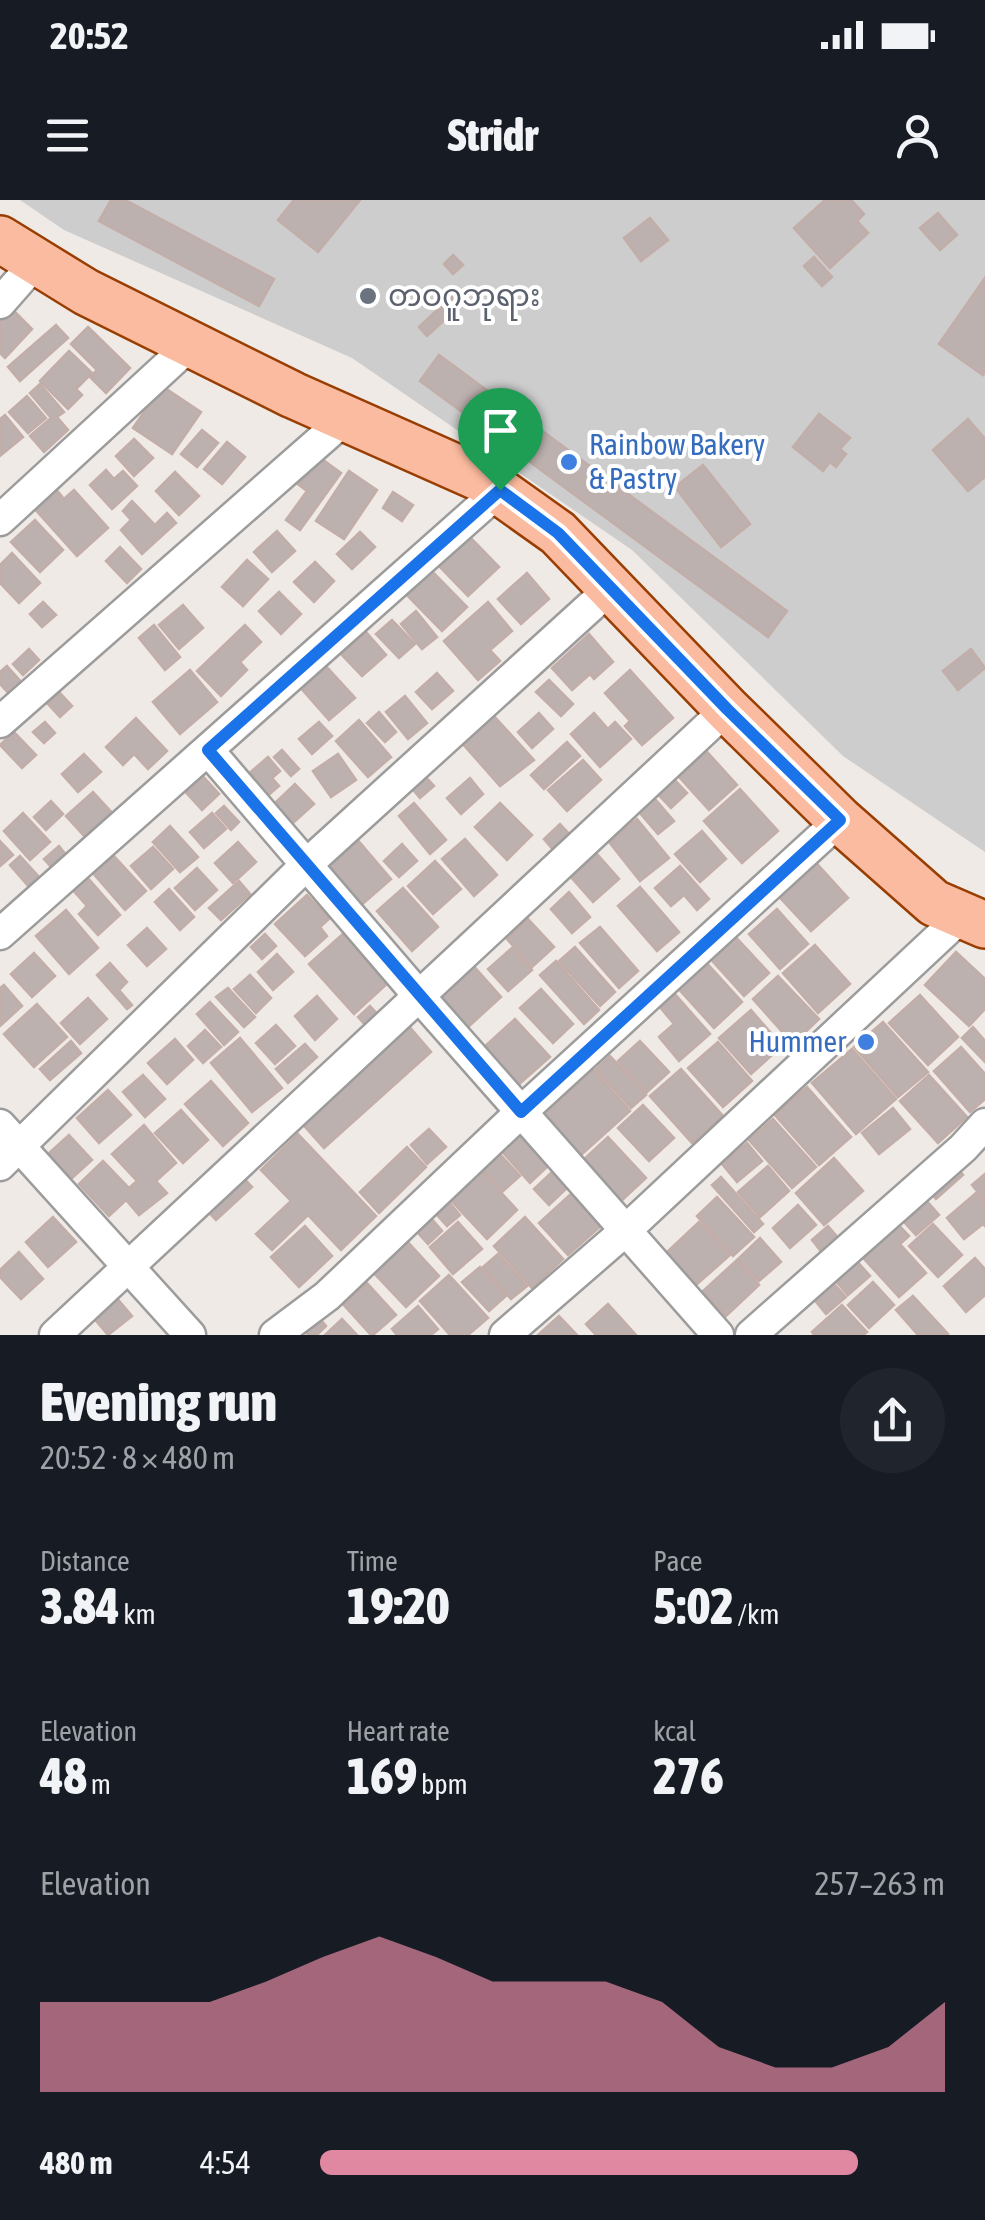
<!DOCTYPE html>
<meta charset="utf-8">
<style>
:root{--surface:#171b24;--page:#20242c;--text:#f1f3f6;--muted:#9ea1a6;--accent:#e087a1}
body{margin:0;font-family:"Asap Condensed","Noto Sans Myanmar",sans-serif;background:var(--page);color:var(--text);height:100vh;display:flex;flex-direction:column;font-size:38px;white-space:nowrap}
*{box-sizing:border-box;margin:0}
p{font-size:32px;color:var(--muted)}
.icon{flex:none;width:55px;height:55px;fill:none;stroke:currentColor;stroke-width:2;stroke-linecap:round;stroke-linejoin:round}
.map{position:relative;height:1135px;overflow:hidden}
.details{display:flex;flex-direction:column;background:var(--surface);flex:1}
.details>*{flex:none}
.pin{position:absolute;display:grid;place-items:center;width:85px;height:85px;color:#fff;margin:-102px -42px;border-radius:50% 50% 50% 0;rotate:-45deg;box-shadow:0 0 10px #0007}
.pin .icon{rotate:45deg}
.round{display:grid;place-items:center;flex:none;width:105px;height:105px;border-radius:52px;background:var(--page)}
.overview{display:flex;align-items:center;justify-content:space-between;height:170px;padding:0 40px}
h1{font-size:55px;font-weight:800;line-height:75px}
.metrics{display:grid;grid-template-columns:repeat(3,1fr);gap:15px;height:170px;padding:10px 40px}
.metrics div{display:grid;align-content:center}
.metrics b{font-size:50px;font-weight:800}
.metrics small{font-size:28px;font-weight:400}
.metrics p{font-size:28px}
.chart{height:280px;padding:20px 40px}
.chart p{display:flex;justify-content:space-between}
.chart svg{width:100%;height:180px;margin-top:10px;fill:var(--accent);opacity:.7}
ul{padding:0 40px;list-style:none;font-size:32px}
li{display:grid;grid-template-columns:160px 120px 1fr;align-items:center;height:75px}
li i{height:25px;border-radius:12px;background:var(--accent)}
.status{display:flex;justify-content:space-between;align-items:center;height:70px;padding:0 50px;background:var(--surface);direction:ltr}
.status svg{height:28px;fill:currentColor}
header{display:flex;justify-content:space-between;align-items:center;height:130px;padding:0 40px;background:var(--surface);font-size:45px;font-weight:800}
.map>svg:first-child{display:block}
.religious{fill:#cdcdcd}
.building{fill:#bdb1af;stroke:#c2ada8;stroke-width:2.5}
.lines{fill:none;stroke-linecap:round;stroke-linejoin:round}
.street-casing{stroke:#9c9c9c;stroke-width:35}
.primary-casing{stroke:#993e02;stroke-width:50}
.street{stroke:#fff;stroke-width:30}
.primary{stroke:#fbbba0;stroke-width:45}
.route-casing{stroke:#fff;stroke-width:20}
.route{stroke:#1a73e8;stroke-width:12}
.worship-dot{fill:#6b7280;stroke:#fff;stroke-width:4}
.shop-dot{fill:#3f7fe0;stroke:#fff;stroke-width:4}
.labels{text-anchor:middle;stroke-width:8;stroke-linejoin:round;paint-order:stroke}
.worship-label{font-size:30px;fill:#5b616d;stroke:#fff;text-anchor:start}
.shop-label{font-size:30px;fill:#366cbe;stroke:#fff;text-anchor:start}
</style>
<div class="status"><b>20:52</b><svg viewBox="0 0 49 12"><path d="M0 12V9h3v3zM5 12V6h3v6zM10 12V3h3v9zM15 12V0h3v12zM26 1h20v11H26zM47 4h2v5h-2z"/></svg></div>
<header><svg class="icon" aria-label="menu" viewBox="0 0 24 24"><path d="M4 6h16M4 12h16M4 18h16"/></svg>Stridr<svg class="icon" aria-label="person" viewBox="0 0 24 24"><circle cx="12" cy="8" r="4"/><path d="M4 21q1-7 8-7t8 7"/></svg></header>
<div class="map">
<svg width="985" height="1135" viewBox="0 0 985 1135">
<rect width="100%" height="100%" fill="#f0eae6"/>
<!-- religious -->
<polygon class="religious" points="20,0 985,0 985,652 843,556 632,350 352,158 64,30"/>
<!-- building -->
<g class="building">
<polygon points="111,0 125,0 274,79 259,106 99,21"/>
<polygon points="294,0 360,0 318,52 278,20"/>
<polygon points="825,0 851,0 864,14 857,21 868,33 830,68 794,28"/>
<polygon points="938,13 957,35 940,50 920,28"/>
<polygon points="650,18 668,40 641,61 624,38"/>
<polygon points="453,55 463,65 453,74 444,64"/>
<polygon points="814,57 832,77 822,86 804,66"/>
<polygon points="985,78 985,173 983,175 939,144"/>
<polygon points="453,95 462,104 427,136 419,127"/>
<polygon points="9,106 32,129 5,158 0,153 0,115"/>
<polygon points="56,125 68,138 20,181 8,167"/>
<polygon points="88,127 130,168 106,193 90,177 97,170 71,144"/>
<polygon points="69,151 92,173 76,189 82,195 68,209 40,181"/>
<polygon points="439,155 787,411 768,437 420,181"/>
<polygon points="40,184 64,212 57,217 68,230 44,252 30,236 51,218 30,193"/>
<polygon points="162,186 201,212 172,254 133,228"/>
<polygon points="27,196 46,218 28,233 9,212"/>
<polygon points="819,214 850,238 840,249 846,254 836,267 830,262 823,271 793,247"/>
<polygon points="5,215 23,237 0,256 0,219"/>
<polygon points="968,219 985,239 985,277 968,291 933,250"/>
<polygon points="202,230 218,243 197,267 181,254"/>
<polygon points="134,239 153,258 134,276 116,256"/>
<polygon points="227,242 245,257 222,284 204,269"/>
<polygon points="311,251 341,273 300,330 286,320 307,291 291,279"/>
<polygon points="703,265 750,324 721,347 675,287"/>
<polygon points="106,270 114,279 123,271 137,286 112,309 90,285"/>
<polygon points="349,271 377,290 344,339 316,321"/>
<polygon points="175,272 199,296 179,315 156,291"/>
<polygon points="55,288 64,299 74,290 108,328 77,356 33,307"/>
<polygon points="393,292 413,305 402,321 383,308"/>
<polygon points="132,301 155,325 167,313 176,323 142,354 121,330 131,320 123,311"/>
<polygon points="35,320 63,350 40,372 11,342"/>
<polygon points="277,331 295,351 272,372 254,352"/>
<polygon points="360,332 375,347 352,369 337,354"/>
<polygon points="470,337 499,367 468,396 439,366"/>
<polygon points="120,347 141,369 127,383 106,361"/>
<polygon points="12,353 40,383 19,403 0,383 0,365"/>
<polygon points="247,360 268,379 243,406 222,387"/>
<polygon points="315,362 334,381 314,402 294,382"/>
<polygon points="425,364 467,407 442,431 400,388"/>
<polygon points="527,373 549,399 521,424 498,399"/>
<polygon points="279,392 301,414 281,434 259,411"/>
<polygon points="43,402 56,415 42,427 30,414"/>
<polygon points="488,402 512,431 490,450 500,461 478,480 444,441"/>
<polygon points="183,405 203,428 179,449 159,425"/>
<polygon points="416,411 437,437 422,449 401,424"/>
<polygon points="392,420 415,444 399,458 376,434"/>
<polygon points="154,425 180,457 165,470 139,438"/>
<polygon points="245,425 261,442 240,462 247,470 221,496 197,471"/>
<polygon points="366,432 386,455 362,476 341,454"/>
<polygon points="589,434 613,462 594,479 590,474 572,490 552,468"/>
<polygon points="29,449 39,460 23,475 13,464"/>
<polygon points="971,449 985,468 958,490 943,471"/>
<polygon points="325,465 355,498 329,520 300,487"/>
<polygon points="7,466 23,484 11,496 0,484 0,472"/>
<polygon points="190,470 217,502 180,534 153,502"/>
<polygon points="630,470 673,518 642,545 625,526 630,521 605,493"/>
<polygon points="437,473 453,491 432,509 416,492"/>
<polygon points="549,480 573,504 561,516 536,492"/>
<polygon points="60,493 72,506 60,517 48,504"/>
<polygon points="405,496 427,523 408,539 386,512"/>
<polygon points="379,512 396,532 385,542 367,523"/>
<polygon points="539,513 553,529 532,548 518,532"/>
<polygon points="594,513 608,529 615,522 631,539 600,567 571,534"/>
<polygon points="493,515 534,560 500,586 462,543"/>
<polygon points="136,518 167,551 148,569 134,554 123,565 106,547"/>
<polygon points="359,520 391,557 368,577 336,541"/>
<polygon points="45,522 55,533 44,543 33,532"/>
<polygon points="319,522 332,536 312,554 299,539"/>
<polygon points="14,532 36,555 22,568 0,545"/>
<polygon points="567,542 580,556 544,589 531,575"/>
<polygon points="700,544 737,585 709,610 672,569"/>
<polygon points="282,550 299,569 291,576 274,557"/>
<polygon points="84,554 101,572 78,592 62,574"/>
<polygon points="338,554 356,580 331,597 313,571"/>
<polygon points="268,557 280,571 272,578 279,586 264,599 245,577"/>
<polygon points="583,560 601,580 567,611 548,590"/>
<polygon points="199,572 219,594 202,610 182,588"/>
<polygon points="668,573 687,593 671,608 652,588"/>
<polygon points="423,574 434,586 420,598 410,586"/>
<polygon points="470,578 483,594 461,614 447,598"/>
<polygon points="295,584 314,604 293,623 275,603"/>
<polygon points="740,589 778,631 742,663 704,621"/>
<polygon points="93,592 114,615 87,639 66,616"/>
<polygon points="649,592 674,621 658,634 633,605"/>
<polygon points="51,601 63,614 46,630 34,617"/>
<polygon points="414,603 446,640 430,654 399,616"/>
<polygon points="500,603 532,635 507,660 475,627"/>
<polygon points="224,606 239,622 231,630 216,613"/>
<polygon points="23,613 50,642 30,660 4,631"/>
<polygon points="212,613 226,629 204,648 190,632"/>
<polygon points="637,619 669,658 640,681 609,642"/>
<polygon points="560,624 572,637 555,652 544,639"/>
<polygon points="170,626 198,657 180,672 153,642"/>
<polygon points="702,631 726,659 700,682 675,654"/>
<polygon points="356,638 391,679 358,708 322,667"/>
<polygon points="465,639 497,675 474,696 442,659"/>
<polygon points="0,641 13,655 0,666"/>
<polygon points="238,642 256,662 233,683 215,663"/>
<polygon points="402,644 417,661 399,677 384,661"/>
<polygon points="589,645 619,679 593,702 563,668"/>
<polygon points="59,646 67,656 53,669 44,659"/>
<polygon points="153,647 173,669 151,689 131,666"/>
<polygon points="113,655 146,691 125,710 93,673"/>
<polygon points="809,655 848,698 811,731 772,689"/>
<polygon points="20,656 41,679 30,688 10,665"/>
<polygon points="435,661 461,689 433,714 408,686"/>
<polygon points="680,666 709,699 697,710 684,695 671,706 655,688"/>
<polygon points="197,668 217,690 195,710 175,688"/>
<polygon points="87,677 120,715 98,735 79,714 87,706 73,690"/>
<polygon points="239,681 250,694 221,720 209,708"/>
<polygon points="640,687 679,732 657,751 618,706"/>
<polygon points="403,688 438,727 412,751 377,711"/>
<polygon points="169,689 194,717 180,730 155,702"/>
<polygon points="569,692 590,717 572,733 551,709"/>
<polygon points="307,695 329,719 320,727 327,736 305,756 275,724"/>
<polygon points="777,709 808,744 780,769 749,734"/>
<polygon points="66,710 98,748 69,774 36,736"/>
<polygon points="528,719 554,747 532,767 507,739"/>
<polygon points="600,727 638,771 619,788 580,743"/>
<polygon points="147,728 166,749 147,766 128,745"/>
<polygon points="344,733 389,782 354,814 309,764"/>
<polygon points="732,733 769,773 744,796 707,755"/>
<polygon points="265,734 276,746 262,759 251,747"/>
<polygon points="815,745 850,784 818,813 783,773"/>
<polygon points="575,747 615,792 600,806 559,761"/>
<polygon points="512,748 532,770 508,791 488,769"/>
<polygon points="956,752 985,779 985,809 969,826 925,785"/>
<polygon points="34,753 55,776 32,797 11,774"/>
<polygon points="277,754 293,772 273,790 258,772"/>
<polygon points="704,760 742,802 714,828 676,786"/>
<polygon points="556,761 599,810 584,824 540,775"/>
<polygon points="110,763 127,782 119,790 132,805 127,809 97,775"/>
<polygon points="471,763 501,797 467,828 437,794"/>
<polygon points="250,775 271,798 256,813 234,789"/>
<polygon points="778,776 819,819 793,844 753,799"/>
<polygon points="4,785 22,806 0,826 0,788"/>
<polygon points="228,788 255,817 244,827 216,797"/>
<polygon points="541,789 573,824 553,843 520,808"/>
<polygon points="674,793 710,834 679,861 659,837 674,824 659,806"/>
<polygon points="920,795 958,837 928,865 889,823"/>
<polygon points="317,796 337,819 315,840 295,816"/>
<polygon points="88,798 107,819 80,844 61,823"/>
<polygon points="210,802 238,832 224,845 197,814"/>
<polygon points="37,804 67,837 34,867 4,834"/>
<polygon points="370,806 382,819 370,830 358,817"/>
<polygon points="751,810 782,846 751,874 719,838"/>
<polygon points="515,819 550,857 517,886 483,848"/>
<polygon points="883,822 928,872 898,897 854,847"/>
<polygon points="407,824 431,852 324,948 299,920"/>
<polygon points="276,825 295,846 275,864 256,843"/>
<polygon points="973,827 985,841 985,862 962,838"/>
<polygon points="205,830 221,847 203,863 188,846"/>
<polygon points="240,838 282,888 252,912 211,863"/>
<polygon points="175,839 193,860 167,884 148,863"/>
<polygon points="71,841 81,853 50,880 40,869"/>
<polygon points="640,841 669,872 646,893 618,861"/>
<polygon points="718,842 752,881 723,907 688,868"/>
<polygon points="305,844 317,857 288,883 276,869"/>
<polygon points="961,847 985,874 985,899 970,912 934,871"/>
<polygon points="852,849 896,899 856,934 812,883"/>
<polygon points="610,856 646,895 631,908 596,869"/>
<polygon points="593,869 630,911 581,955 543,914"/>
<polygon points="681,869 723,916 692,943 650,896"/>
<polygon points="143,875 165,899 145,917 123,892"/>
<polygon points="929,875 967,917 938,943 900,901"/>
<polygon points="211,881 248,923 223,946 185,904"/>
<polygon points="807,887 851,937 819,965 775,915"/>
<polygon points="108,890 131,915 99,943 77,918"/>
<polygon points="643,905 674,938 649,961 618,928"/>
<polygon points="893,908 910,929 879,954 862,933"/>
<polygon points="181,910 208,940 183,963 155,933"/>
<polygon points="773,919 816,967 792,988 749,940"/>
<polygon points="144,925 176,963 156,981 167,993 139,1015 126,1000 109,1016 79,984 103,961 129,988 137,981 112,954"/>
<polygon points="429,929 446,947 427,964 411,945"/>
<polygon points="517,932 548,966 530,983 499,948"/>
<polygon points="298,934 376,1016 341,1050 308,1015 272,1050 256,1034 291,1001 261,970"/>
<polygon points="69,935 92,960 71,979 48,954"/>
<polygon points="608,937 646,978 619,1003 581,962"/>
<polygon points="747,943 762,961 737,982 722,964"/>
<polygon points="407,947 426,967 379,1013 360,992"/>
<polygon points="497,951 520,976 502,992 479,966"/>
<polygon points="834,958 863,991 824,1025 796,993"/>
<polygon points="952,962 963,975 936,999 925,986"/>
<polygon points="476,965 517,1010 487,1039 445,994"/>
<polygon points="768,966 789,991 760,1017 738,992"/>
<polygon points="238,972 252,987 216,1020 202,1005"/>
<polygon points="552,972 566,989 549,1005 534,989"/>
<polygon points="985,974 985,1001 972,985"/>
<polygon points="721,977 763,1024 754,1032 712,985"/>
<polygon points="918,991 939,1015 916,1035 895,1012"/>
<polygon points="572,993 602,1025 568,1055 539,1023"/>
<polygon points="976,993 985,1004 985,1026 983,1024 964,1039 947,1018"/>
<polygon points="442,994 460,1015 447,1026 429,1006"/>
<polygon points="717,997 754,1037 733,1056 697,1016"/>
<polygon points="798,1005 816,1025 790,1048 773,1028"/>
<polygon points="425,1011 442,1031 428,1044 410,1024"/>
<polygon points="53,1017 76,1042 48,1067 26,1042"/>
<polygon points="525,1017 563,1059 532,1088 494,1046"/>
<polygon points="892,1018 909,1036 900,1044 926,1073 899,1097 856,1050"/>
<polygon points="458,1022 482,1049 453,1074 430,1047"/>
<polygon points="699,1022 730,1055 696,1085 666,1053"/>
<polygon points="933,1024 962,1055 938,1077 909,1046"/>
<polygon points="305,1026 332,1056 299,1087 271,1057"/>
<polygon points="828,1026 840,1040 823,1054 812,1040"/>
<polygon points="760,1038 781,1062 759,1081 738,1059"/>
<polygon points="406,1040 439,1076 406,1107 372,1071"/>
<polygon points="19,1052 43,1079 21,1099 0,1077 0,1070"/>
<polygon points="498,1054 527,1086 511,1099 483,1067"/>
<polygon points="975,1058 985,1069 985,1095 966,1112 944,1086"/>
<polygon points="855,1059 870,1076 848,1095 833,1078"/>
<polygon points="737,1060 759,1085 726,1116 703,1091"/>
<polygon points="480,1067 506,1096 489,1111 462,1082"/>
<polygon points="449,1075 488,1118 468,1135 450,1135 420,1101"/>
<polygon points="831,1081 846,1097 826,1114 812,1097"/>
<polygon points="873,1082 894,1105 869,1128 848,1105"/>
<polygon points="367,1083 396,1115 373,1135 371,1135 343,1104"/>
<polygon points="115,1096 132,1116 108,1135 92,1116"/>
<polygon points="913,1096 948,1134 947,1135 918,1135 896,1110"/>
<polygon points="608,1104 636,1135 596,1135 586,1124"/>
<polygon points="842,1105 867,1132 863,1135 814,1135 812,1132"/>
<polygon points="418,1106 438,1129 431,1135 397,1135 392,1129"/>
<polygon points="314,1112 326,1126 317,1135 308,1135 300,1125"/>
<polygon points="559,1116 577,1135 538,1135"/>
<polygon points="342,1119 357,1135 325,1135"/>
</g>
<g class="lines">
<defs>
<g id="street">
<polyline points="0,103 36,62"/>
<polyline points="0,320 191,144"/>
<polyline points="0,522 346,218"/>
<polyline points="208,550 419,796 718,1135"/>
<polyline points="0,734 499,291"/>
<polyline points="0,925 190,1135"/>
<polyline points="0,965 306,665 612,387"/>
<polyline points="55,1135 727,509"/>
<polyline points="275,1135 327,1096 521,912 840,620"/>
<polyline points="505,1135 625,1031 962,716"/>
<polyline points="751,1135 963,948 985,924"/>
</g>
<polyline id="primary" points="0,39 86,92 293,195 482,279 558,333 727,509 840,620 934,703 985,725"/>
</defs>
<!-- street casing -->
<use href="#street" class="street-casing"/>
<!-- primary casing -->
<use href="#primary" class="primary-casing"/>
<!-- street -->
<use href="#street" class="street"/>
<!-- primary -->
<use href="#primary" class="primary"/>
</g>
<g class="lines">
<defs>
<polygon id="route" points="500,290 558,333 727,509 840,620 521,912 208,550"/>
</defs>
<!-- route casing -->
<use href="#route" class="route-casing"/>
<!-- route -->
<use href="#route" class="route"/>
</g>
<!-- markers -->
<circle class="worship-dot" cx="368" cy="96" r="10"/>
<g class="shop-dot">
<circle cx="569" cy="262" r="10"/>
<circle cx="866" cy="842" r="10"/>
</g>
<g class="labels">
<!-- worship labels -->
<g class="worship-label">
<text x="388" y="106">တဝဂူဘုရား</text>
</g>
<!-- shop labels -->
<g class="shop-label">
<text x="589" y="255">Rainbow Bakery<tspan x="589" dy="34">&amp; Pastry</tspan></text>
<text x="846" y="852" text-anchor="end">Hummer</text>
</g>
</g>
</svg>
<div class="pin" style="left:500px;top:290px;background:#1e9e55"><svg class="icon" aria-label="arrive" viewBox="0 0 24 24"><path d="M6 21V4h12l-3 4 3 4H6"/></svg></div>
</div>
<section class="details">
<div class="overview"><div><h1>Evening run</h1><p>20:52 · 8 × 480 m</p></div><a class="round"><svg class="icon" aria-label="share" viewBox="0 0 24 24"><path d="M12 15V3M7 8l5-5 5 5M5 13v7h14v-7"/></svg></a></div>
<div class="metrics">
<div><p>Distance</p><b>3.84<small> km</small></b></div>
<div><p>Time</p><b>19:20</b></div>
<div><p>Pace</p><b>5:02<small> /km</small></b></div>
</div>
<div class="metrics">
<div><p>Elevation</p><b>48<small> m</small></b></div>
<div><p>Heart rate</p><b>169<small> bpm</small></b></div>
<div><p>kcal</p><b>276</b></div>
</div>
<div class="chart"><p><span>Elevation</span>257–263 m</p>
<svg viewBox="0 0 160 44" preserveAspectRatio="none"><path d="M0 44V22L10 22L20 22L30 22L40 17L50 11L60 6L70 11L80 17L90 17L100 17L110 22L120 33L130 38L140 38L150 33L160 22V44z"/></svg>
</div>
<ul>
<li><b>480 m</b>4:54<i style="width:86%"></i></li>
</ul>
</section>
